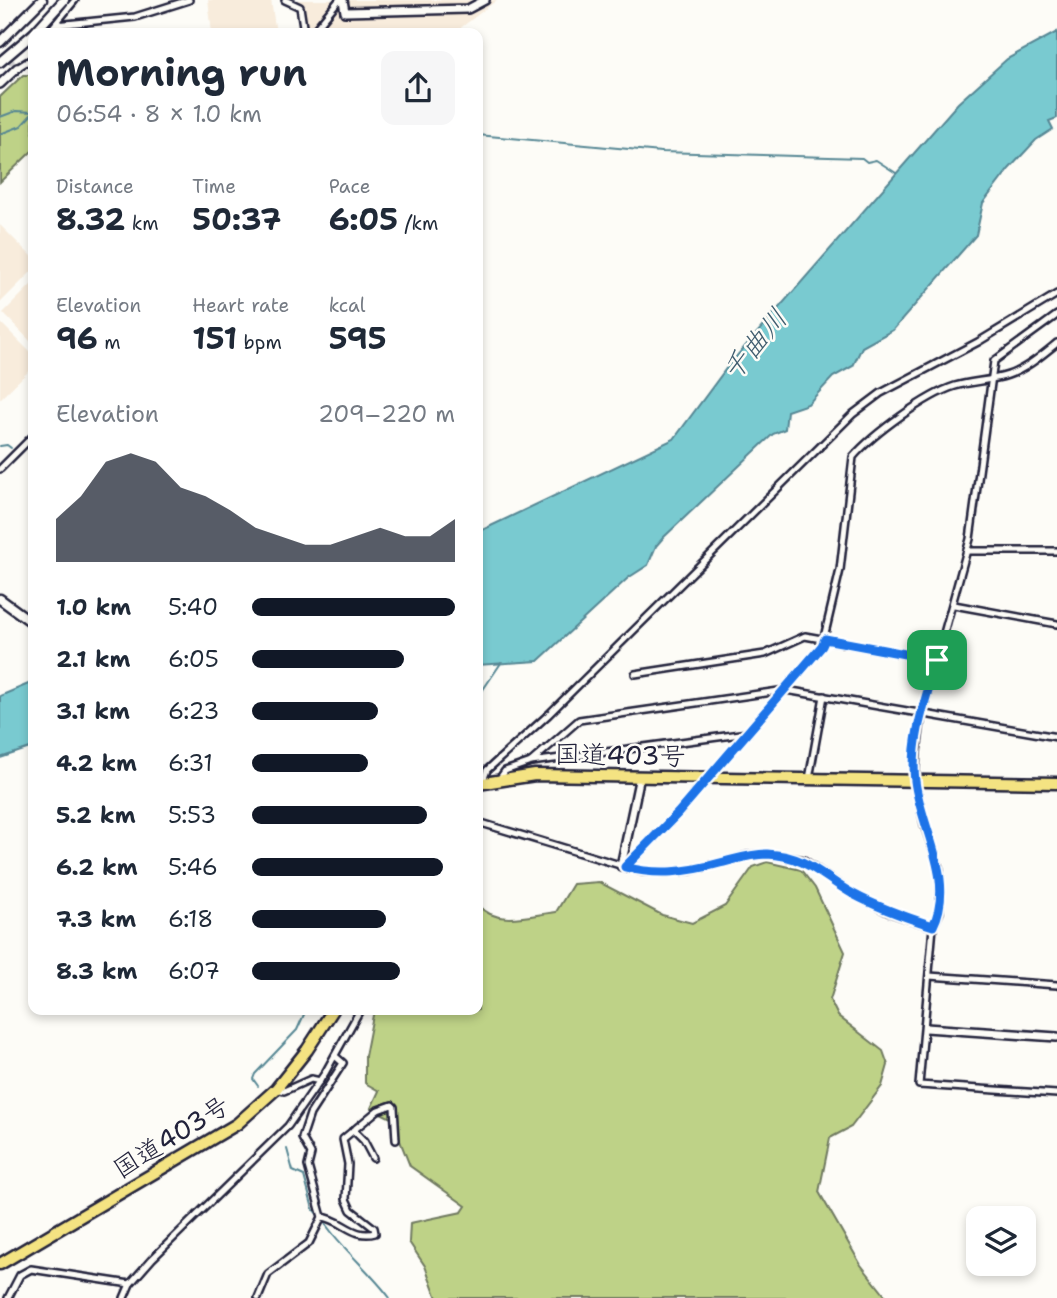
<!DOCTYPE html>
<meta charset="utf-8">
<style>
:root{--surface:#fff;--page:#f6f6f7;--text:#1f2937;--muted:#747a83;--accent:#111827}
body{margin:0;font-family:"Shantell Sans","Klee One",sans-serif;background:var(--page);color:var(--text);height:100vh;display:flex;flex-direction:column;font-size:26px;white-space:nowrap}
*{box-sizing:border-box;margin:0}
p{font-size:23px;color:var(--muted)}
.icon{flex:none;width:38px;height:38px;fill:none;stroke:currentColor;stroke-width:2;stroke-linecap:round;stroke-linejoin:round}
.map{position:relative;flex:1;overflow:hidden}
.sheet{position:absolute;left:28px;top:28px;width:455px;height:987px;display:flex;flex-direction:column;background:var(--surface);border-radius:14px;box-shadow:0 4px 10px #0003}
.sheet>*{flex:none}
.controls{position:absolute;left:966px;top:1206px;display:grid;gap:14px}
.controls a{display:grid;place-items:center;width:70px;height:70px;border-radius:14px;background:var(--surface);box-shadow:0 4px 10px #0003;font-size:35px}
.pin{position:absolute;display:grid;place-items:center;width:60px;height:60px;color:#fff;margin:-30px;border-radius:14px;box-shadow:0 4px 10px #0006}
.round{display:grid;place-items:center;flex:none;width:74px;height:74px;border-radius:14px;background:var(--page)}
.head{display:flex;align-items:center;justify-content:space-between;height:119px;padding:0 28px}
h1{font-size:38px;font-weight:700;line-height:52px}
.metrics{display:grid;grid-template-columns:repeat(3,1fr);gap:10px;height:119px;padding:7px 28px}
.metrics div{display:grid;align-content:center}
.metrics b{font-size:30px;font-weight:700}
.metrics small{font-size:19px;font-weight:400}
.metrics p{font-size:19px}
.chart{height:196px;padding:14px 28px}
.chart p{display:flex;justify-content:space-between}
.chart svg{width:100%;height:126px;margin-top:7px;fill:var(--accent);opacity:.7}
ul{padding:0 28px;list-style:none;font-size:23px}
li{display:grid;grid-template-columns:112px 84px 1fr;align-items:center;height:52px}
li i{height:18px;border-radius:9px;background:var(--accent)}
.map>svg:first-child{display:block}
.built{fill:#f8ecdc}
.green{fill:#bed287;stroke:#707a61;stroke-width:2}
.water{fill:#79cad0;stroke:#568794;stroke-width:2}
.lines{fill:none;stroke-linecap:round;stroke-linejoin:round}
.stream{stroke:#568794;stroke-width:2}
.minor-tunnel{stroke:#d1d0d1;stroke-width:5;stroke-dasharray:5 2.5;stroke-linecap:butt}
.minor-casing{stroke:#22223b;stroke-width:10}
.tertiary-casing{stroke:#22223b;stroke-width:12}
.secondary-casing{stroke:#22223b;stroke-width:13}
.trunk-casing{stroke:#22223b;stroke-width:15}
.minor{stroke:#fdfcf7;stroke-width:5}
.tertiary{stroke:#fdfcf7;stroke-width:7}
.secondary{stroke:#fdfcf7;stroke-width:8}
.trunk{stroke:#f4e382;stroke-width:10}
.route-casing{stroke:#fff;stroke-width:14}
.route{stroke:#1a73e8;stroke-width:9}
.labels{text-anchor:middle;stroke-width:5;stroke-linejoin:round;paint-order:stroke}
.street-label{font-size:26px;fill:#22223b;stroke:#fdfcf7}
.water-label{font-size:28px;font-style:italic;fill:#405d6f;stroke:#fdfcf7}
</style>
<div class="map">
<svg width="1057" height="1298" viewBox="0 0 1057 1298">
<rect width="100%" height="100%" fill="#fdfcf7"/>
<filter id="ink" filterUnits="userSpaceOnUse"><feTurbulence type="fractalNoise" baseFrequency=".0143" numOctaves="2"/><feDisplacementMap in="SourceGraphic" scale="14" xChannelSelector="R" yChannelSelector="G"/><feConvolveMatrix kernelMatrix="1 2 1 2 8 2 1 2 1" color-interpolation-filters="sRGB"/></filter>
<g filter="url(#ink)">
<!-- built -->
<g class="built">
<polygon points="208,0 271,0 276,33 212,33"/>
<polygon points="289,0 497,0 454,33 305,33 301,7"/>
<polygon points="0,225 33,258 33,270 0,303"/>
<polygon points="33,283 33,344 3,313"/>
<polygon points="0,322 33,355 33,367 0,399"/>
</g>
<!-- green -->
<g class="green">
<polygon points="23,75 33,75 33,150 0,182 0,97"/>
<path d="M 767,862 L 801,870 L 815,888 L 845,952 L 830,1000 L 838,1016 L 883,1051 L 888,1065 L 882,1086 L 851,1127 L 830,1138 L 819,1192 L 861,1265 L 887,1298 L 437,1298 L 425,1266 L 409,1242 L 410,1223 L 462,1212 L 466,1206 L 410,1166 L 391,1118 L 371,1108 L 379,1091 L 365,1083 L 365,1056 L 374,1010 L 478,1010 L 478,905 C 497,927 530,915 556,912 L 573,884 L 599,882 L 662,915 L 692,923 L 725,906 L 753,867 Z"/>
</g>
<!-- water -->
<g class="water">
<polygon points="1057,32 1057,118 1049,121 1053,129 1036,140 1009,169 983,203 976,235 893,330 862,347 853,366 833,377 808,404 787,411 785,429 773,434 663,538 656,546 648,565 628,578 538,661 478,665 478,532 674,439 728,366 958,103 1007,59"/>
<polygon points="33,682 33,747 0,758 0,696"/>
</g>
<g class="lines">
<!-- stream -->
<g class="stream">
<polyline points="0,117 16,111 33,112"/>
<polyline points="0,134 21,126 32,114"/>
<polyline points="478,135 661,152 862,158 867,162 876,160 896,173"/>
<polyline points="0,446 7,445 11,448"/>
<polyline points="478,697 501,663"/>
<polyline points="258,1086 253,1079 255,1074 297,1030 306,1010"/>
<polyline points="287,1149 293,1171 304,1176 313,1209 317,1214"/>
<path d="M 324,1222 C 343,1250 370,1271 390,1298"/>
</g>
<!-- minor-tunnel -->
<polyline class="minor-tunnel" points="2,60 33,66"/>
<defs>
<g id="minor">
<polyline points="285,0 300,7 304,33"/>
<polyline points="56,25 135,17 189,0"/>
<polyline points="48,33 75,0"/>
<polyline points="312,33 339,0"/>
<polyline points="17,68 33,58"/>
<polyline points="1057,315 994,361 970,539 922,713 917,752 915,781 924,824 940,870 940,912 933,927 919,1085 1057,1094"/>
<polyline points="0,469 33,436"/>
<polyline points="967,551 1057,551"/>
<polyline points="954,605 1057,624"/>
<polyline points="635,674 765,654 805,636 937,660"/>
<polyline points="531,762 748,733"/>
<polyline points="500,778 505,771 531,762 579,720 786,690 1057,737"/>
<polyline points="809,779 824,696"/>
<polyline points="482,783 487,770 548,715 853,414 881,393 978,342 1057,294"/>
<polyline points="478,822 643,872 690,871 748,855 769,854 804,860 851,893 888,912 933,927"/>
<path d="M 625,868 L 678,813 L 822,646 L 840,570 L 853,457 C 873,434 926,395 955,386 C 972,381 991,381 1008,375 C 1026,369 1042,355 1057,343"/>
<polyline points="929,976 1057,985"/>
<polyline points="276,1089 284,1091 311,1079 320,1081"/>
<polyline points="353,1130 364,1141 373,1158"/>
<path d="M 322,1217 C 342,1219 353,1239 375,1233 L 374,1228 L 351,1210 L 346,1199 L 348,1164 L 343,1139 L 378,1110 L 392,1105 L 394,1107 L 396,1140"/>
<polyline points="8,1298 20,1275 31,1269 130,1284"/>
<polyline points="124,1298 130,1284 152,1259 288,1126 325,1073 360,1010"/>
<polyline points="258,1298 268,1274 309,1243 322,1217 308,1166 311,1154 302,1138 310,1114 343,1063 335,1056"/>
</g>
<g id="tertiary">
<polyline points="343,0 345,12 468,9 485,0"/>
<polyline points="0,84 17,68"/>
<polyline points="621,866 640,776"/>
<polyline points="926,1028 1057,1037"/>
</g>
<g id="secondary">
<polyline points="34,33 64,0"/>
<polyline points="0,42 42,0"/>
<polyline points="0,62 33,34"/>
<polyline points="0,599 33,623"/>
</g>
<g id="trunk">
<polyline points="478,784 535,775 1057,783"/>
<polyline points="0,1264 237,1124 276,1089 307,1050 333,1010"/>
</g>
</defs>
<!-- minor casing -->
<use href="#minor" class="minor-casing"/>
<!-- tertiary casing -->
<use href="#tertiary" class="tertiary-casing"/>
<!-- secondary casing -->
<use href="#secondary" class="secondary-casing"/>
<!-- trunk casing -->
<use href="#trunk" class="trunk-casing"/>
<!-- minor -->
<use href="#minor" class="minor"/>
<!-- tertiary -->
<use href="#tertiary" class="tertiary"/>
<!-- secondary -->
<use href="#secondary" class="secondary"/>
<!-- trunk -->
<use href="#trunk" class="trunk"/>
</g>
</g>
<g class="lines" filter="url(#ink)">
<defs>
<path id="route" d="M 825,639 L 937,660 C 926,698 910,741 915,781 C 921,829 956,880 933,926 C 905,917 879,908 853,894 C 821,876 808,856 767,854 C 751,854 736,859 720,863 C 688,872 658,876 625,867 L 678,813 L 822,646 Z"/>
</defs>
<!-- route casing -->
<use href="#route" class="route-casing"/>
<!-- route -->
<use href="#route" class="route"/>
</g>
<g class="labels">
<!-- street labels -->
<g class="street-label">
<text transform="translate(620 755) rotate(1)" y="9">国道403号</text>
<text transform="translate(171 1137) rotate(-32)" y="9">国道403号</text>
</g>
<!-- water labels -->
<g class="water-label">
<text transform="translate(754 344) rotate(-50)" y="10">千曲川</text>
</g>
</g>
</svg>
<div class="controls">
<a><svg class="icon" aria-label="layers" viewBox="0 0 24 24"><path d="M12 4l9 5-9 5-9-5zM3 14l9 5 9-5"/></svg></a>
</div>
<div class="pin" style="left:937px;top:660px;background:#1e9e55"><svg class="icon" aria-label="arrive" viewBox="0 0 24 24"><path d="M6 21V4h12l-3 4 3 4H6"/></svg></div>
<section class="sheet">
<div class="head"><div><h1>Morning run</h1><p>06:54 · 8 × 1.0 km</p></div><a class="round"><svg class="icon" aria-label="share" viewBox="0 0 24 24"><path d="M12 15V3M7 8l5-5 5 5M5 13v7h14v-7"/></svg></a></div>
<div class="metrics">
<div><p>Distance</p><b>8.32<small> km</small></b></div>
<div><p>Time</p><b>50:37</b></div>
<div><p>Pace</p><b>6:05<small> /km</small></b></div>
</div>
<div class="metrics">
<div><p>Elevation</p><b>96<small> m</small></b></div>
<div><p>Heart rate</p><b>151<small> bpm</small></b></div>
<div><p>kcal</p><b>595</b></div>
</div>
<div class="chart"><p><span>Elevation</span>209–220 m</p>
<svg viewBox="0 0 160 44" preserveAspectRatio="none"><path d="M0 44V29L10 21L20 9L30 6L40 9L50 18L60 21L70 26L80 32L90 35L100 38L110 38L120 35L130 32L140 35L150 35L160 29V44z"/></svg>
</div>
<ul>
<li><b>1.0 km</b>5:40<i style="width:100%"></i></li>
<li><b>2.1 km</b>6:05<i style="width:75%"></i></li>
<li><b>3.1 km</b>6:23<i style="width:62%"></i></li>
<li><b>4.2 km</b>6:31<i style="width:57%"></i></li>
<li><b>5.2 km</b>5:53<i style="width:86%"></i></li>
<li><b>6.2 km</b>5:46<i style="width:94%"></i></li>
<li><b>7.3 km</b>6:18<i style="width:66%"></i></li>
<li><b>8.3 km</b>6:07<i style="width:73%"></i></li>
</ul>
</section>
</div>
